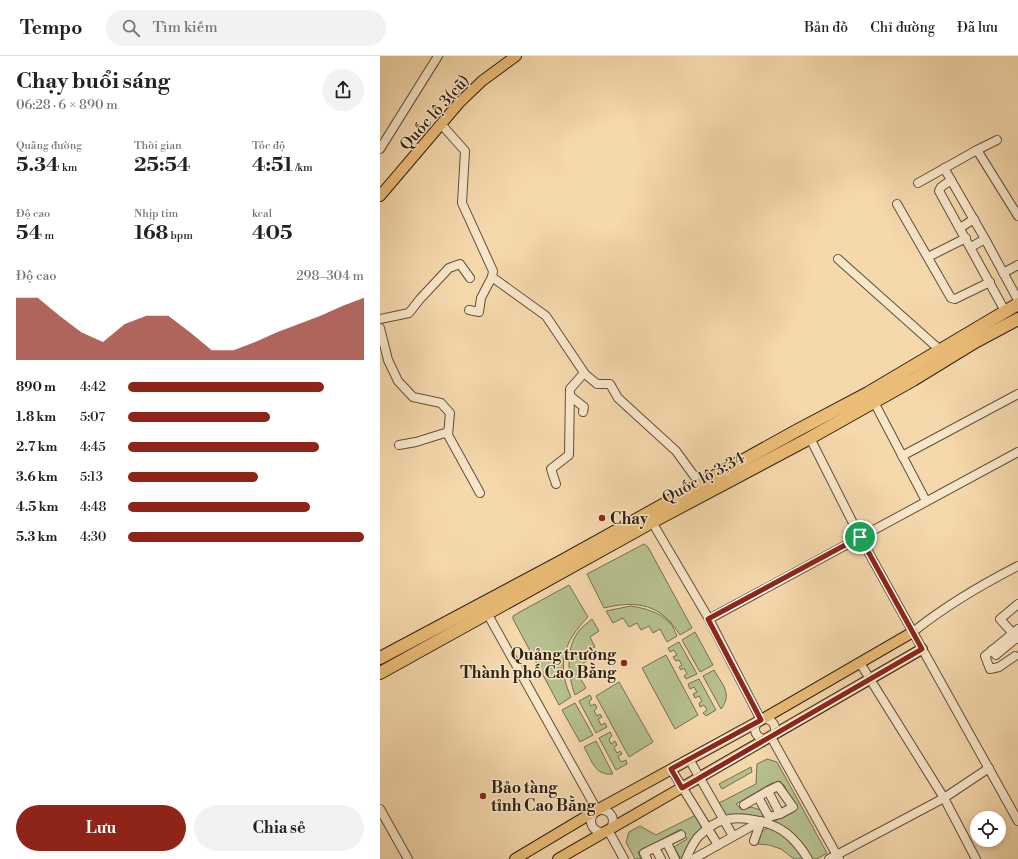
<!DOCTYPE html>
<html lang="vi">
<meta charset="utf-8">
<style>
:root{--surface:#fff;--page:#f2f2f2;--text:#222;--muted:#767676;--line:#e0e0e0;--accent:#8f2418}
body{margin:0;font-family:"Libre Bodoni",serif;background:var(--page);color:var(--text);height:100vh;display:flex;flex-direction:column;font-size:15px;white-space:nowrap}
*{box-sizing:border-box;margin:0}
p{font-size:13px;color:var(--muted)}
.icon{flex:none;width:22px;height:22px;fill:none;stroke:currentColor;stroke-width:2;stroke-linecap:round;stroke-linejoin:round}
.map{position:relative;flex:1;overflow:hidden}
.sheet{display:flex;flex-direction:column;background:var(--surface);width:380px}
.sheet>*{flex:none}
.tools{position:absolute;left:590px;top:755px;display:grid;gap:8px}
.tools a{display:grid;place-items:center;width:36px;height:36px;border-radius:50%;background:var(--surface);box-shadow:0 2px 6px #0003;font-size:20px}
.pin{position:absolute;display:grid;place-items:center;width:34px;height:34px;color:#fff;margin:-17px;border:2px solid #fff;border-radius:50%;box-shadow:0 1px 4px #0007}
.round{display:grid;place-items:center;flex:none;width:42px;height:42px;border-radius:21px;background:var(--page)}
.overview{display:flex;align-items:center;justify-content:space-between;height:68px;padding:0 16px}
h1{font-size:22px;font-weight:800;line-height:30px}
.stats{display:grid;grid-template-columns:repeat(3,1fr);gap:6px;height:68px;padding:4px 16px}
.stats div{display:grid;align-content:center}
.stats b{font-size:20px;font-weight:800}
.stats small{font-size:11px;font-weight:400}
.stats p{font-size:11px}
.chart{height:112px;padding:8px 16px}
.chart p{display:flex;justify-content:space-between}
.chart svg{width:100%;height:72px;margin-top:4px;fill:var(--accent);opacity:.7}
.cta{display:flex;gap:8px;margin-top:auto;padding:8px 16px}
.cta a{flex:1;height:46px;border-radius:24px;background:var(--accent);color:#fff;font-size:16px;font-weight:800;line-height:46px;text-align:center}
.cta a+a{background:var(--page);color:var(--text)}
ul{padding:0 16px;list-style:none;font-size:13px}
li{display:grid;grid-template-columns:64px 48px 1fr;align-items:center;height:30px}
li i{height:10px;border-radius:5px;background:var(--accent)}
header{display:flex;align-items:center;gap:24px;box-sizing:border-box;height:56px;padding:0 20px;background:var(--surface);border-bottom:1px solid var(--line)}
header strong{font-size:19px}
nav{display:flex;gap:22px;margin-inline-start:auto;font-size:14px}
.search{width:280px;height:36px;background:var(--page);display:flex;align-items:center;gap:10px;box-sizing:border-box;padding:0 14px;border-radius:22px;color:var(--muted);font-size:15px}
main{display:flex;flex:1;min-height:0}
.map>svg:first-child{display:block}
.green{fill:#b6c08e;stroke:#727050}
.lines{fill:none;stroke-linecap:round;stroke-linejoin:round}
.minor-casing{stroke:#604f39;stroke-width:10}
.major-casing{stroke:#2f2113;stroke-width:12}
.highway-casing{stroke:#2f2113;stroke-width:14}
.minor{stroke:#f8e6c9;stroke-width:8}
.major{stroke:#eabc76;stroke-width:10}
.highway{stroke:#eabc76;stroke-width:12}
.route-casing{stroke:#fff;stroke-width:8}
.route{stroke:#8f2418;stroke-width:5}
.poi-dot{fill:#8f2418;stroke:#f8e6c9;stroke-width:1.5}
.labels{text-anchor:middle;stroke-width:3;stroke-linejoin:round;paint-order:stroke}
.street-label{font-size:16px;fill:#2f2113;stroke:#f8e6c9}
.poi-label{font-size:16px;font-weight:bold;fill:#2f2113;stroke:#f8e6c9;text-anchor:start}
</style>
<header>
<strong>Tempo</strong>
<div class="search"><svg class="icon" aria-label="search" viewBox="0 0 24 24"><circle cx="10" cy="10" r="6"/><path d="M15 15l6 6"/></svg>Tìm kiếm</div>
<nav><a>Bản đồ</a><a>Chỉ đường</a><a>Đã lưu</a></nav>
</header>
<main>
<section class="sheet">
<div class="overview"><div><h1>Chạy buổi sáng</h1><p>06:28 · 6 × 890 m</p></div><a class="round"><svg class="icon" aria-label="share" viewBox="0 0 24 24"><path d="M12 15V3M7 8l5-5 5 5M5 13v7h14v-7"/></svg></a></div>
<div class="stats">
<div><p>Quãng đường</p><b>5.34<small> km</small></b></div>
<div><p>Thời gian</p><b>25:54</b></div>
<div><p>Tốc độ</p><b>4:51<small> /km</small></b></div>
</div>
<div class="stats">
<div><p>Độ cao</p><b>54<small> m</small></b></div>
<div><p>Nhịp tim</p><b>168<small> bpm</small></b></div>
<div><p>kcal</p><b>405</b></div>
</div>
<div class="chart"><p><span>Độ cao</span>298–304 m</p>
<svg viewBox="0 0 160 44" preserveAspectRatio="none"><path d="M0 44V6L10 6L20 17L30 27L40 33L50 22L60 17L70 17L80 27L90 38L100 38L110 33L120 27L130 22L140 17L150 11L160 6V44z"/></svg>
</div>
<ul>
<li><b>890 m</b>4:42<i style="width:83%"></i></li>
<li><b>1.8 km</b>5:07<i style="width:60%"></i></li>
<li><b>2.7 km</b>4:45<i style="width:81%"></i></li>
<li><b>3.6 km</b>5:13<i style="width:55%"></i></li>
<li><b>4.5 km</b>4:48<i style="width:77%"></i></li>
<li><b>5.3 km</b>4:30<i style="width:100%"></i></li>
</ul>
<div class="cta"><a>Lưu</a><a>Chia sẻ</a></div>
</section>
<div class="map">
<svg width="638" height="803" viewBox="0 0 638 803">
<rect width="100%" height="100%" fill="#f5d8ac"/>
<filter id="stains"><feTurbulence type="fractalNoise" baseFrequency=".005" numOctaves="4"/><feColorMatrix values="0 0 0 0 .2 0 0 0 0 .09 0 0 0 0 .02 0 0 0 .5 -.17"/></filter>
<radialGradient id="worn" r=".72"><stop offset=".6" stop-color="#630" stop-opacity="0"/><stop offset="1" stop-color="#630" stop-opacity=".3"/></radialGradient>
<!-- green -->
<g class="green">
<path d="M 264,488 L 268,491 L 312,572 L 300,579 C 281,548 257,544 224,552 L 207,518 Z"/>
<path d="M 189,529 L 208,561 C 184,585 176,609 191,641 L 179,649 L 133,563 L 133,560 L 138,557 Z"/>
<path d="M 251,550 C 264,552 279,556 289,566 C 293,569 295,576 297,580 L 287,586 L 280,573 L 273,577 L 269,570 L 261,574 L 257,567 L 249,571 L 243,562 L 233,567 L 226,555 Z"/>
<path d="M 212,563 L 219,575 L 210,581 L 215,591 L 207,595 L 211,603 L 203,607 L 206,614 L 199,620 L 206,632 L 195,639 C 188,620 185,594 198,576 C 201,571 208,567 212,563 Z"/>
<polygon points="315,576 333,609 320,616 302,584"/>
<polygon points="299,586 317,618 306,623 304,620 307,618 304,612 301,614 299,611 302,609 299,604 296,605 293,601 297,599 294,594 290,596 288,592"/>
<polygon points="286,599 318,659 295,673 262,612"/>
<path d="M 334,614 C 342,628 353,638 341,653 L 323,620 Z"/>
<polygon points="319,623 336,654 326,660 323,657 327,654 324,649 320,651 319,647 322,645 319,640 315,642 313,638 317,636 314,631 310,633 308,628"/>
<polygon points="239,626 273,686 249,701 216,640"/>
<polygon points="210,639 212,643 209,646 211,650 215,648 217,652 214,655 217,660 220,658 222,661 218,663 221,669 225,667 227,671 216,677 199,645"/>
<polygon points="195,647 213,679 200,686 182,654"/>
<polygon points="230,676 232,680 229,683 231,688 235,685 237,689 234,692 237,697 240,695 242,698 238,700 241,706 246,704 247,708 236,714 219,682"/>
<path d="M 216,685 L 233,718 C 215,720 212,705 204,691 Z"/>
<polygon points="387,703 397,706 447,797 437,803 433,803 423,791 391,767 392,764 397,764 416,753 404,729 392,727 356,748 362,754 371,751 384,755 382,762 364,758 345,761 337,748 376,728 377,708"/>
<polygon points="371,711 372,716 342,733 339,728"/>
<polygon points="316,759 322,772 306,792 303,801 300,802 294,791 307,783 301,773 258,796 261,803 255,803 246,786 249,776 260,770 276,779"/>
<path d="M 392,771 C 405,781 415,790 424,803 L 414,803 L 401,793 L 389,789 L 378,788 C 379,777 382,773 392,771 Z"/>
</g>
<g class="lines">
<defs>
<g id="minor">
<polyline points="61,68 85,95 82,147 113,215 112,221 166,260 205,318 217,328 230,328 238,342 296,395 320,428"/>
<polyline points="0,93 58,0"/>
<polyline points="597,94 617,84"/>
<polyline points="564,112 571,124 561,131 559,135 625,255"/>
<polyline points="571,124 605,183 638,244"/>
<polyline points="538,127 597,94 638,160"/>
<polyline points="517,148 571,242 575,243 610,226"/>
<polyline points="580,172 594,163"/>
<polyline points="591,191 605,183"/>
<polyline points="548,201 586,182"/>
<polyline points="458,203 560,294"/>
<polyline points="623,217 638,209"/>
<polyline points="89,254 99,256 101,242 112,221"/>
<polyline points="0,263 29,257 40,243 69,212 80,208 90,222"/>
<polyline points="0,272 8,304 18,325 33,341 61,347 70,357 68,379 100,437"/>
<polyline points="190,340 204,351 203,356"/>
<polyline points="494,346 546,445"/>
<polyline points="430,382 480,481 638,765"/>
<polyline points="19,389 36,386 68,376"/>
<polyline points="522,400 638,338"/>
<polyline points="176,428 171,413 189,399 190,333 204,317"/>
<polyline points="272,466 329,563 381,664"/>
<polyline points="638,548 620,563 638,583"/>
<polyline points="107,557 217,754"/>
<polyline points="329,563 638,396"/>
<path d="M 533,576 C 565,550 601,529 638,510"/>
<polyline points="612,594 616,599 634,584"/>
<polyline points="635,600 619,611 610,613 605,600 638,573"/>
<polyline points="480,607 564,742 596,803"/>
<circle cx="385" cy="673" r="10"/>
<polyline points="391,681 459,803"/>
<polyline points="309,703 353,780"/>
<polyline points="291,713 338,789 315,802"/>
<polyline points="388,735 400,758"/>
<polyline points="378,741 389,761"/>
<polyline points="364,749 388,735 398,730 413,751 400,758 389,761 387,767"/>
<polyline points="0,753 28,803"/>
<circle cx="222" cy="765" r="11"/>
<polyline points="228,774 244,803"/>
<polyline points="374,785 381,765"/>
<polyline points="287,787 295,803"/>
<polyline points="338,789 381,765"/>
<polyline points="275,792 281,803"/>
<polyline points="267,803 264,797 301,779"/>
<path d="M 306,803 C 309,796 313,787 318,781 C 324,775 335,766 344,764 C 362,759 392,766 406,777 C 415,784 422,793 428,803"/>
<polyline points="449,803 564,742 609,712"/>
</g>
<g id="major">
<polyline points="0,140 79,47 102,25 136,0"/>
<polyline points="135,803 217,754 381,664 533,576"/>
<polyline points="178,803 542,593"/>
</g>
<g id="highway">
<polyline points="0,602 182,505 416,375 488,337 638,248"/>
<polyline points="0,617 272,466 430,382 533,324 595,286 638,263"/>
</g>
</defs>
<!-- minor casing -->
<use href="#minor" class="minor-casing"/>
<!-- major casing -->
<use href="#major" class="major-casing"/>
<!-- highway casing -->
<use href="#highway" class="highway-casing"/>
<!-- minor -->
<use href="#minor" class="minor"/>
<!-- major -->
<use href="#major" class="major"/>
<!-- highway -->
<use href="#highway" class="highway"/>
</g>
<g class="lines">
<defs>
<polygon id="route" points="480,481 542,593 302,732 291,713 381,664 328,563"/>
</defs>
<!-- route casing -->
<use href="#route" class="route-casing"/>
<!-- route -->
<use href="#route" class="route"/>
</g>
<!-- markers -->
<g class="poi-dot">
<circle cx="222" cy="462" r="4"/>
<circle cx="244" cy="607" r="4"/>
<circle cx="103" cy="740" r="4"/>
</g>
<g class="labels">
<!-- street labels -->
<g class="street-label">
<text transform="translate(54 56) rotate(-48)" y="6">Quốc lộ 3(cũ)</text>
<text transform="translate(323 421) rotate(-28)" y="6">Quốc lộ 3;34</text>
</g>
<!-- poi labels -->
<g class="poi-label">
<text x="230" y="468">Chay</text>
<text x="236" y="604" text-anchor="end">Quảng trường<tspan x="236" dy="18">Thành phố Cao Bằng</tspan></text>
<text x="111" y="737">Bảo tàng<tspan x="111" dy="18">tỉnh Cao Bằng</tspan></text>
</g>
</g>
<rect width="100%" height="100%" filter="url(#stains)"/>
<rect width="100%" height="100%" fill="url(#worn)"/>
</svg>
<div class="tools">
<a><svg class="icon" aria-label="locate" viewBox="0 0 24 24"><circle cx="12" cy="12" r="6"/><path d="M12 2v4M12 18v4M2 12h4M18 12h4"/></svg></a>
</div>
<div class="pin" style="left:480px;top:481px;background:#1e9e55"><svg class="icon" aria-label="arrive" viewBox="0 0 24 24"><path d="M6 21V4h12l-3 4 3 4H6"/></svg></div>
</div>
</main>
